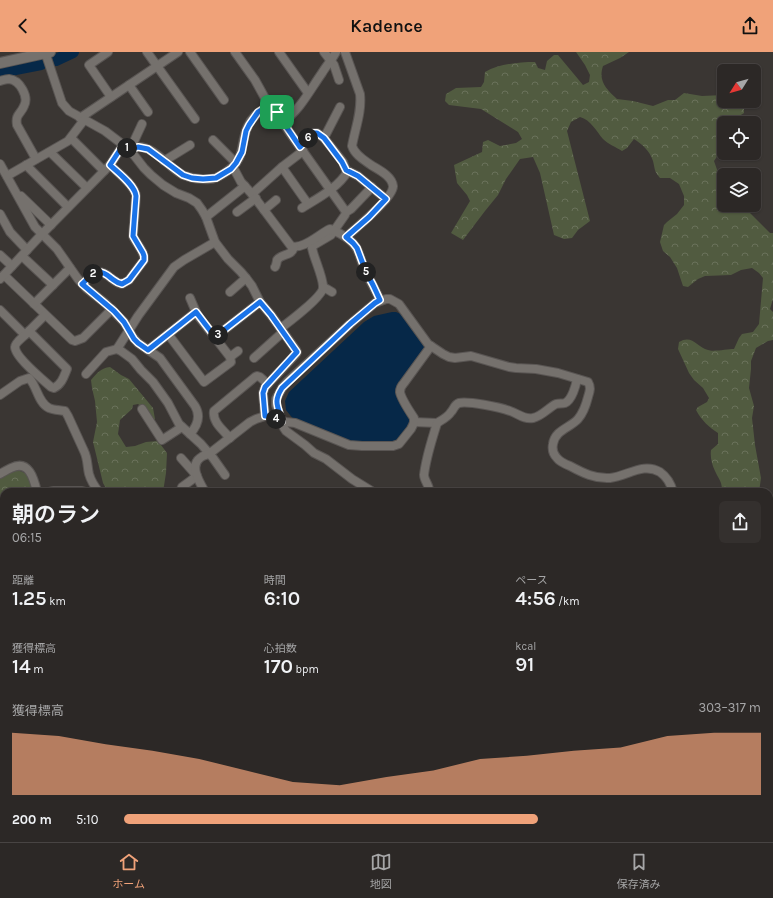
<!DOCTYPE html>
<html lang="ja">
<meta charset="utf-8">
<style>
:root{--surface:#2c2826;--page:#34302e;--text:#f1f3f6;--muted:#a6a6a7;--line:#484443;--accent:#f0a279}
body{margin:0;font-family:Karla,"Noto Sans JP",sans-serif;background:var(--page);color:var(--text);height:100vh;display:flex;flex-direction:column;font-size:15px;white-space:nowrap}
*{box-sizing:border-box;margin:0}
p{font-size:13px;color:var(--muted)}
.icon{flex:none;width:22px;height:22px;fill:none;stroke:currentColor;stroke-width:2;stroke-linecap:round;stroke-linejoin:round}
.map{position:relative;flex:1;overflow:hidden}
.details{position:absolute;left:0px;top:436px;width:773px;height:354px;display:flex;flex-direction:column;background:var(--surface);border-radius:12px 12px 0 0;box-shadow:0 1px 3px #0004,0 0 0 1px var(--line)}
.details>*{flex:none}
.needle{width:26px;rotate:233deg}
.tools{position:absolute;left:717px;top:12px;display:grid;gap:8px}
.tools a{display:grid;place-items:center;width:44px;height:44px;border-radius:6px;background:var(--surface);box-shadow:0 1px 3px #0004,0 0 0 1px var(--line);font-size:20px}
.pin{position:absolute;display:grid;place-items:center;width:34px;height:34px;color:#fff;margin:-17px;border-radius:8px;box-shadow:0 2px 6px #0006}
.km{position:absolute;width:20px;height:20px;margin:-10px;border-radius:50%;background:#222;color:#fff;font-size:11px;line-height:20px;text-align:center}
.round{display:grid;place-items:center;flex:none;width:42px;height:42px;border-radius:6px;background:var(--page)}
.summary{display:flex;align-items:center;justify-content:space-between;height:68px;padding:0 12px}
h1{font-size:22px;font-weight:600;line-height:30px}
.figures{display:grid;grid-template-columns:repeat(3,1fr);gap:6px;height:68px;padding:4px 12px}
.figures div{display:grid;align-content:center}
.figures b{font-size:20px;font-weight:600}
.figures small{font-size:11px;font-weight:400}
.figures p{font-size:11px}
.chart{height:112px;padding:8px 12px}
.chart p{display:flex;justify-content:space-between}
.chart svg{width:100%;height:72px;margin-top:4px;fill:var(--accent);opacity:.7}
ul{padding:0 12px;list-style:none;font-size:13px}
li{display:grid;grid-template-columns:64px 48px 1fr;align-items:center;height:30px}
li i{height:10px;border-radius:5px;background:var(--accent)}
header{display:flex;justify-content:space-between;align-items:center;height:52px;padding:0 12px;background:var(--accent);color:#111;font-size:18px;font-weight:600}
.tab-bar{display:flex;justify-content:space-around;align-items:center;height:56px;border-top:1px solid var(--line);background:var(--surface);font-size:11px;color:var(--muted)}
.tab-bar a{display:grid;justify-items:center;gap:2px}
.tab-bar .selected{color:var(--accent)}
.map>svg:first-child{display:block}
.forest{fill:url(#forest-crowns)}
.water{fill:#062848}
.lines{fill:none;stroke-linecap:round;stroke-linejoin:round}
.river{stroke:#062848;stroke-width:12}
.minor-casing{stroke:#595553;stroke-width:10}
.tertiary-casing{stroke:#595553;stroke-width:12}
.minor{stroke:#75716d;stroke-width:8}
.tertiary{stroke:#75716d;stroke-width:10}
.route-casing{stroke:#fff;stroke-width:8}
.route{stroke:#1a73e8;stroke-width:5}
</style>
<header><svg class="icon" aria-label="back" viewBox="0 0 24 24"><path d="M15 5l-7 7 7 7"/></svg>Kadence<svg class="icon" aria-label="share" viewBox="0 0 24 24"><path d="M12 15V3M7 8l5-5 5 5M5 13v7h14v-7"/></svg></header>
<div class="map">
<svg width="773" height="790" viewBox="0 0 773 790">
<defs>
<pattern id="forest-crowns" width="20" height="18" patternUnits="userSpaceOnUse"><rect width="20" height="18" fill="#515b40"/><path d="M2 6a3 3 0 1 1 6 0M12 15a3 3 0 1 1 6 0" fill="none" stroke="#6a725b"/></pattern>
</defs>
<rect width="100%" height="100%" fill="#3a3633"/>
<!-- forest -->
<g class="forest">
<path d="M 576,0 L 629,0 L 620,6 L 603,14 C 598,29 606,37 617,47 L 633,49 L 653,54 L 668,48 L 675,48 L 684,41 L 702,44 L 724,43 L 724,49 L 743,49 L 744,51 L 744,61 L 728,71 L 724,71 L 723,84 L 724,94 L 714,109 L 723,135 L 724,136 L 724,153 L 742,153 L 770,181 L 773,181 L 773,247 L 770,257 L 773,260 L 773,288 L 768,289 L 756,296 L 751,309 L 751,317 L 749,336 L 754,354 L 752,366 L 755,393 L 761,426 L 759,440 L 721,440 C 724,432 718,426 715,419 C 712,413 710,405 711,398 L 718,392 L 718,381 C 709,375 702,369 696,358 L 698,355 L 707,350 L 709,346 L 703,336 L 694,328 L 689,321 L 678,297 L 679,290 C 692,282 697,295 708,298 C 713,300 728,297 734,297 L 739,286 L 742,282 L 753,280 L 759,272 L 763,226 L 759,221 L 752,216 L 741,218 L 731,223 L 705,224 L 698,227 L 688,235 L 683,234 L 677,216 L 670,205 L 663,199 L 660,190 L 664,173 L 667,170 L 677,162 L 684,153 L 684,144 L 679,132 L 670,126 L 660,126 C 654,119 655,117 653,109 C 650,99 642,92 634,87 L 627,96 L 622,99 C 616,95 608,92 603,87 C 596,79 591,68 580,65 L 571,70 L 567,79 L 590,169 L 578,178 L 572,186 L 564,187 L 554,183 L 540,121 L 533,105 L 520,107 L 506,127 L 498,143 L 485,159 L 463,188 L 451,181 L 470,149 L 467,143 L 457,131 L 454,113 L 482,100 L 483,90 L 488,88 L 500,94 L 516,91 L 522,87 L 518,80 L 481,57 L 449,53 L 445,49 L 446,42 L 456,36 L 481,35 L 484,30 L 485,20 C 499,12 518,10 535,10 L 538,16 L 545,18 L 547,9 L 554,3 L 558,3 L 583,33 L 589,30 L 590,23 L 585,13 Z"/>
<path d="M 110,315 L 121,323 L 129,327 L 153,356 L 155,367 L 152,368 L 142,355 L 138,352 L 133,353 L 132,357 L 120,368 L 118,382 L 126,395 L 135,394 L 146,390 L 158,389 L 167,401 L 166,421 L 163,440 L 108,440 L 103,431 L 93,390 L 97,370 L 95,349 L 92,336 L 91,328 C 97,321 101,316 110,315 Z"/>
<path d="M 15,418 C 30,420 29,427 34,440 L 4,440 L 4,473 L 0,471 L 0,426 Z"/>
<polygon points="769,459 773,459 773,782 769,785 769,726 771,721 769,713"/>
<polygon points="4,475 4,615 0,619 0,482"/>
<polygon points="31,786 140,786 151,787 157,786 443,786 447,790 25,790"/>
<polygon points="472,786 501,786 503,790 473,790"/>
<polygon points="545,786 767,786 763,790 543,790"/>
</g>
<!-- water -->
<polygon class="water" points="392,260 396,260 403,263 425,293 425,296 400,331 410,370 409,374 400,386 394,390 357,391 345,388 294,368 286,358 285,349 289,340 364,270 374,264"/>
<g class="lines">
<!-- river -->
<g class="river">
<polyline points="56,8 73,0"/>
<polyline points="0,20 41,12"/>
</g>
<defs>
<g id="minor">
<polyline points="45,0 62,51 69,59 105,79 130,98 144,116 151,123 163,133 176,141 189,146 197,151 202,158 206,165 215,190 228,207 241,220 246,226 252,234 260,250 271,263 296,298 297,300 296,302 265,335 263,341 265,364"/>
<polyline points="108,0 89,13 111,45"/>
<polyline points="147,0 195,67"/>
<polyline points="190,0 224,48"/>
<path d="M 235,0 L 255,28 L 266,48 L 277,60 L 285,74 L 346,160 L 345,163 L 331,183 L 314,193 L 312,196 L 313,200 C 315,208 324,228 323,236 C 322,245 289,270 281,276"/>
<polyline points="279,0 308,41"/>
<polyline points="324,0 334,13 339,28"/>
<path d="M 345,0 L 360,42 C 362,60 355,77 352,94 C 355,103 364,108 371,113 C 379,118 392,124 393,134 C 394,145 355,177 346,185"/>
<path d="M 0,29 C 3,28 7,27 9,27 C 20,28 29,45 24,54 C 21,62 15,62 17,73 L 36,107"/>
<polyline points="129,33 148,60"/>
<polyline points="80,66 178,0"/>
<path d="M 283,70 C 300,58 310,38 322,21 C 326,14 332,8 336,0"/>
<polyline points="71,86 104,119"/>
<polyline points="324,86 340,55"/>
<polyline points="213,88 236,111"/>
<polyline points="300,95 314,81 317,81 324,86 343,110 346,118 358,124 386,147"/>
<path d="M 130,98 C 133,97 136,95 139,95 C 155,95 169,116 183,123 C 190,126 202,128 210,127 C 216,127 221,123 226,120 C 247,106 239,93 248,74 C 252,64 261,59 269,53"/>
<polyline points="130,98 142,72"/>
<polyline points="50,100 87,136"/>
<polyline points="164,109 190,93"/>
<path d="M 0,112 L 35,175 L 57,197 L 78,227 L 86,236 L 105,251 L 124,270 L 129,278 L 132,284 L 138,291 L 160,306 L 195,354 C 201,364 198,373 190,382"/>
<polyline points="26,113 68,155"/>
<path d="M 233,115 L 241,130 L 252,142 L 291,194 C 303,198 319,182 330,177 C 340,181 352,187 357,197 C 361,205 362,213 366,221 C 371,230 376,239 380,248"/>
<polyline points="282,115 308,152"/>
<polyline points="7,124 68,89 84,68"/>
<polyline points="252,142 282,115 303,99"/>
<polyline points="21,144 51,173"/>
<path d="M 302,156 C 318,146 338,136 348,119"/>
<polyline points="264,158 276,148"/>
<polyline points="237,160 256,146"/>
<polyline points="346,160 351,157 372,135"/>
<polyline points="0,162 10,180 27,198"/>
<polyline points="206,165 245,134"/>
<polyline points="0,203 12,214"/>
<polyline points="22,204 53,233"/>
<path d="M 275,215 C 276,214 277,209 277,208 C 282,201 291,205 294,195"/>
<polyline points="4,223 72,288 75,289 83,286 112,257"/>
<polyline points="0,227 42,182 110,113 123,93"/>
<path d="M 83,232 C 93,222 97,214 111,226 C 115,229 117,231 122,232 L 129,228 L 144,208 C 145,199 136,192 133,184 L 136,144 C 135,133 117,120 110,113"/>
<polyline points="323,235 327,237 332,240"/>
<polyline points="230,240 246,226"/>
<polyline points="34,252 70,216"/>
<polyline points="0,258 25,283 45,263"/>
<polyline points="168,282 204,330 231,310 230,305 199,265 196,260 190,246"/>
<path d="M 25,283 C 22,286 15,291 15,295 C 15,305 43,328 51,335 L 54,336 C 62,332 64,324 67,317 L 29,279"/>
<polyline points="215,285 260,250"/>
<polyline points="117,297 138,264 174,215 184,208 215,190"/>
<polyline points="148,298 196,260"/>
<polyline points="230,305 238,299"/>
<polyline points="254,306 283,280"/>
<polyline points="86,322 106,300 117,297 121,299 132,307 141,318 153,330 168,351 179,372 201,392 213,406 225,423"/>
<path d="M 0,343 L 20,329 L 29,326 C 37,334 38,351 49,356 C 53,358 59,358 65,359 L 68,364 L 84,399 C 88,407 87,414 89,422 C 91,429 95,435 99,440"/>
<polyline points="142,357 162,388 182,375"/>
<polyline points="414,370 437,371"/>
<path d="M 230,386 C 223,378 212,370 214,359 L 255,325 L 257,324 L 260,325 L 268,332"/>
<path d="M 0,422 C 3,420 7,418 11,416 C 29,407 34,427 37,440"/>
<polyline points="49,440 54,439 82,439 86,440"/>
<polyline points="180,440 182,435 197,424 181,406"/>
<path d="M 205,440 C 200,431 189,414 200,406 C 203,403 206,403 209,402 L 250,370 L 256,367 L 265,364 L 269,364 L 286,370 L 295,371 L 349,393 L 362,394 L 393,394 L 399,392 L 411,377 L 413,373 L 414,370 L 414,366 C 410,360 401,346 400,340 C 400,337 402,333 404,331 L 431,294"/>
<path d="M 373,440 L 352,427 L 326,407 L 314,401 L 305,393 L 286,379 L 284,376 L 276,353 L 276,347 L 282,336 L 287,330 L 350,272 L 375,251 L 386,247 L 390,247 L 399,252 L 428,292 L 443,302 L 449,305 L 455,306 L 471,304 L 509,315 L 516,316 L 536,317 L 558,321 L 588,330 C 591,335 590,339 588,345 C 586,353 584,360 578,367 C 570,376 555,378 553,392 C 552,397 553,402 557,406 C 560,410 565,412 570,414 C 583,421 595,427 610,426 C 628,424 643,410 660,420 C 667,425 671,432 673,440"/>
<path d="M 429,440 C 430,433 424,429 424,423 C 426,405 432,388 437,371 C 442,368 448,365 451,360 C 454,357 454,353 459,351 C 468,349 500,355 510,359 C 517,361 524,368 533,366 C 542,364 548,356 556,352 C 559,351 562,352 565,351 C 572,348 576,333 577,327"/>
<polyline points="267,786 268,790"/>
</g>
<polyline id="tertiary" points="0,11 50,0"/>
</defs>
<!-- minor casing -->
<use href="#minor" class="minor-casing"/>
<!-- tertiary casing -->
<use href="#tertiary" class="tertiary-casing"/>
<!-- minor -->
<use href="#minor" class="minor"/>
<!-- tertiary -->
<use href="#tertiary" class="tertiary"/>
</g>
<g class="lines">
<defs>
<path id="route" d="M 269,53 C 281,65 290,81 300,95 L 314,81 L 317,81 L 324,86 L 342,110 L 346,118 L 358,124 L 386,147 L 369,165 L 346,185 L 353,191 L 357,196 L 366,220 L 373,233 L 380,248 L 375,251 L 350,272 L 282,336 C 273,350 278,354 282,369 L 269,364 L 265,364 L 263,341 L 265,335 L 297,300 L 271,263 L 260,250 L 215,285 L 196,260 L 148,298 L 138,291 L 134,287 L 124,270 L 114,259 L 82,232 C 93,222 97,214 111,226 C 115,229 117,231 122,232 L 129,228 L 144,208 L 144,204 L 143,201 L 133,184 L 136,144 C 135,133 117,120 110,113 L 123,93 L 130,98 L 138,95 L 148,97 L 183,123 L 192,126 L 203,127 L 216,126 L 231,117 L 236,111 L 242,100 L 246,79 L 249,73 L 258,60 Z"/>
</defs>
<!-- route casing -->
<use href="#route" class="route-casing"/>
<!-- route -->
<use href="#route" class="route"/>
</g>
</svg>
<div class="tools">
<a><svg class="needle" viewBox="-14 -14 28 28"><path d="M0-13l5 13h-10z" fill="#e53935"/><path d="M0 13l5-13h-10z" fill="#a6a6a7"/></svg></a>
<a><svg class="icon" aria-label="locate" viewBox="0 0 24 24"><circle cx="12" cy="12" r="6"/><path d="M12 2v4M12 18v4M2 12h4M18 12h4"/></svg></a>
<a><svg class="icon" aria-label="layers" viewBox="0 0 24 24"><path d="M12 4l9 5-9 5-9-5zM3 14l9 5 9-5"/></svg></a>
</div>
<div class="pin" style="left:277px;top:60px;background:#1e9e55"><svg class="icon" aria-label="arrive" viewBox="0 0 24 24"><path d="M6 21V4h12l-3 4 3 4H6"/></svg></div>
<b class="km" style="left:127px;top:96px">1</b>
<b class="km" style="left:93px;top:222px">2</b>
<b class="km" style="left:218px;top:283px">3</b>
<b class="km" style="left:276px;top:367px">4</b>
<b class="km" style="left:366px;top:220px">5</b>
<b class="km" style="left:308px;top:86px">6</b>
<section class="details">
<div class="summary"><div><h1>朝のラン</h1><p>06:15</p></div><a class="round"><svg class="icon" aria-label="share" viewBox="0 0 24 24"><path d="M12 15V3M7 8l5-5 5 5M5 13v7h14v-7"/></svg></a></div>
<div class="figures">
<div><p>距離</p><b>1.25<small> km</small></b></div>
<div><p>時間</p><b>6:10</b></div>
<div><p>ペース</p><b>4:56<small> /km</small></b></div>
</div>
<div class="figures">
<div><p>獲得標高</p><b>14<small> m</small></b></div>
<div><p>心拍数</p><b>170<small> bpm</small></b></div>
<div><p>kcal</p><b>91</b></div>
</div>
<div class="chart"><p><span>獲得標高</span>303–317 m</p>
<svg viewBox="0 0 160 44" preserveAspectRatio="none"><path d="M0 44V6L10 8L20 13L30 17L40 22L50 29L60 36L70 38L80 33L90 29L100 22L110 20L120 17L130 15L140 8L150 6L160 6V44z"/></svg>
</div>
<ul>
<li><b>200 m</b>5:10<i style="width:65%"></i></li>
</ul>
</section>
</div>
<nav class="tab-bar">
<a class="selected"><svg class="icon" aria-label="home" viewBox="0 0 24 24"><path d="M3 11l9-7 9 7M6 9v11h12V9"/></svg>ホーム</a>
<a><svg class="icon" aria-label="map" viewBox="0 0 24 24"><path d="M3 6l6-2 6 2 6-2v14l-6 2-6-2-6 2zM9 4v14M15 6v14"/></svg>地図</a>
<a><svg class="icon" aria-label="saved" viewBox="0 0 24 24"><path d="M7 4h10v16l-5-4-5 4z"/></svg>保存済み</a>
</nav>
